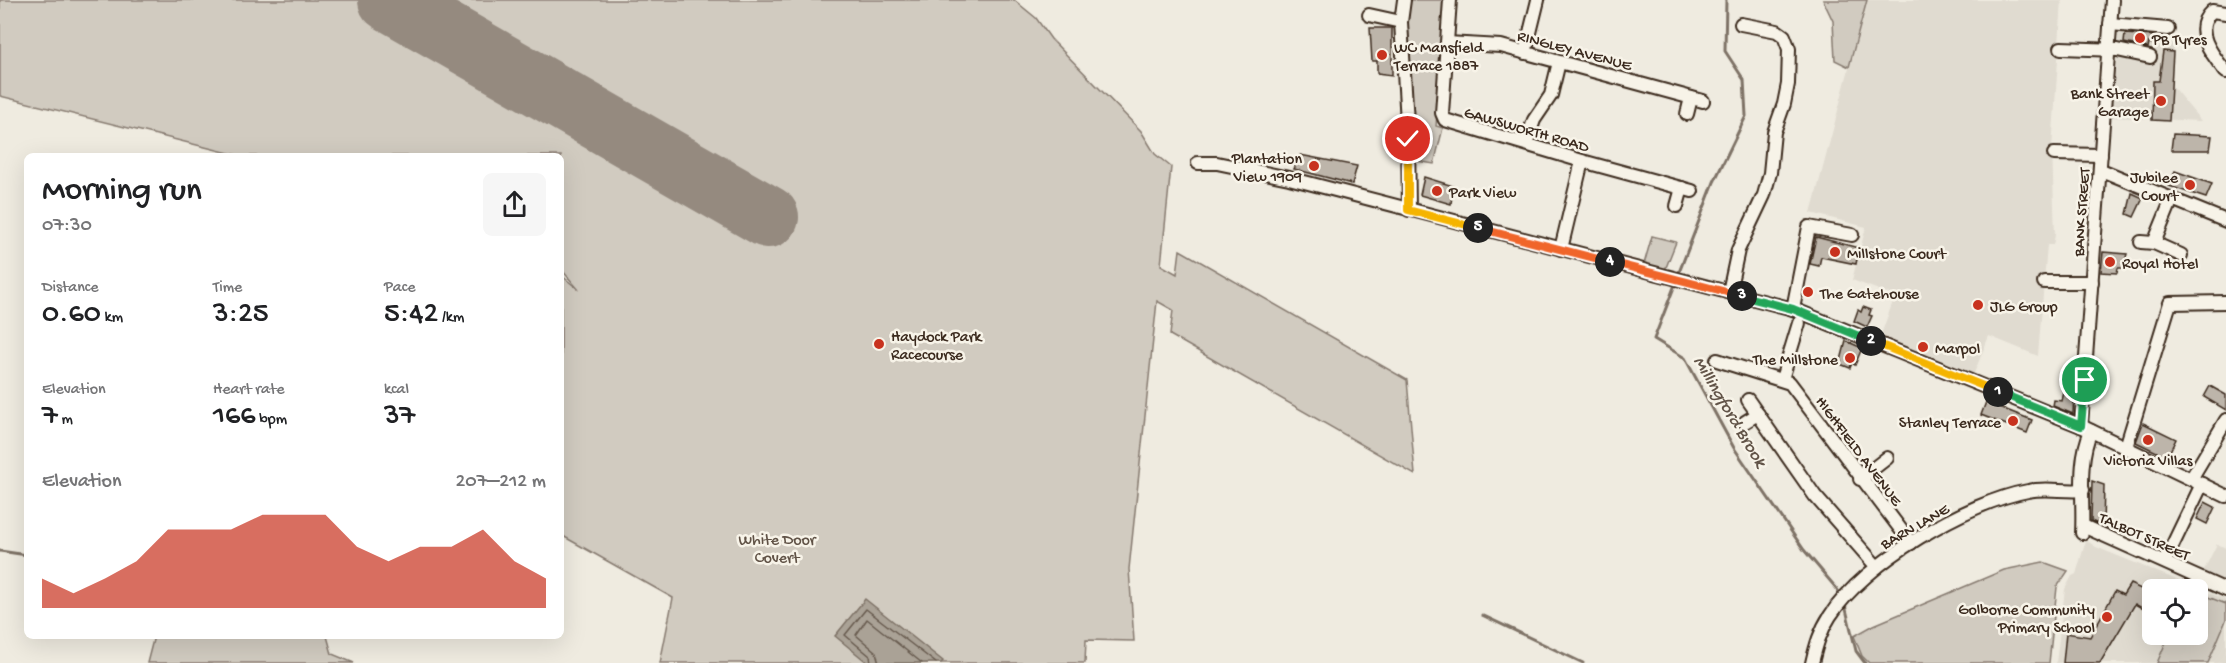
<!DOCTYPE html>
<meta charset="utf-8">
<style>
:root{--surface:#fff;--page:#f6f6f6;--text:#202124;--muted:#757577;--accent:#c8321e}
body{margin:0;font-family:"Gochi Hand",sans-serif;background:var(--page);color:var(--text);height:100vh;display:flex;flex-direction:column;font-size:22px;white-space:nowrap}
*{box-sizing:border-box;margin:0}
p{font-size:20px;color:var(--muted)}
.icon{flex:none;width:33px;height:33px;fill:none;stroke:currentColor;stroke-width:2;stroke-linecap:round;stroke-linejoin:round}
.map{position:relative;flex:1;overflow:hidden}
.details{position:absolute;left:24px;top:153px;width:540px;height:486px;display:flex;flex-direction:column;background:var(--surface);border-radius:9px;box-shadow:0 6px 24px #0002}
.details>*{flex:none}
.tools{position:absolute;left:2142px;top:579px;display:grid;gap:12px}
.tools a{display:grid;place-items:center;width:66px;height:66px;border-radius:9px;background:var(--surface);box-shadow:0 6px 24px #0002;font-size:30px}
.pin{position:absolute;display:grid;place-items:center;width:51px;height:51px;color:#fff;margin:-26px;border:3px solid #fff;border-radius:50%;box-shadow:0 2px 6px #0007}
.km{position:absolute;width:30px;height:30px;margin:-15px;border-radius:50%;background:#222;color:#fff;font-size:16px;line-height:30px;text-align:center}
.round{display:grid;place-items:center;flex:none;width:63px;height:63px;border-radius:9px;background:var(--page)}
.headline{display:flex;align-items:center;justify-content:space-between;height:102px;padding:0 18px}
h1{font-size:33px;font-weight:600;line-height:45px}
.metrics{display:grid;grid-template-columns:repeat(3,1fr);gap:9px;height:102px;padding:6px 18px}
.metrics div{display:grid;align-content:center}
.metrics b{font-size:30px;font-weight:600}
.metrics small{font-size:16px;font-weight:400}
.metrics p{font-size:16px}
.chart{height:168px;padding:12px 18px}
.chart p{display:flex;justify-content:space-between}
.chart svg{width:100%;height:108px;margin-top:6px;fill:var(--accent);opacity:.7}
.map>svg:first-child{display:block}
.built{fill:#e0dbd0;fill-rule:evenodd}
.green{fill:#d1cbc0;stroke:#867a6f;stroke-width:1.5}
.water{fill:#aaa296;stroke:#7e7266;stroke-width:1.5}
.lines{fill:none;stroke-linecap:round;stroke-linejoin:round}
.shore{stroke:#675a4e;stroke-width:1.5}
.stream{stroke:#7e7266;stroke-width:3}
.runway{stroke:#958a7f;stroke-width:62}
.building{fill:#bdb5aa;stroke:#3b2a1e;stroke-width:1.5}
.minor-casing{stroke:#3b2a1e;stroke-width:16}
.minor{stroke:#f7f3e8;stroke-width:12}
.split-1-casing{stroke:#fff;stroke-width:12}
.split-2-casing{stroke:#fff;stroke-width:12}
.split-3-casing{stroke:#fff;stroke-width:12}
.split-4-casing{stroke:#fff;stroke-width:12}
.split-5-casing{stroke:#fff;stroke-width:12}
.split-6-casing{stroke:#fff;stroke-width:12}
.split-1{stroke:#22a559;stroke-width:8}
.split-2{stroke:#f5b400;stroke-width:8}
.split-3{stroke:#22a559;stroke-width:8}
.split-4{stroke:#f0652b;stroke-width:8}
.split-5{stroke:#f0652b;stroke-width:8}
.split-6{stroke:#f5b400;stroke-width:8}
.poi-dot{fill:#c8321e;stroke:#f7f3e8;stroke-width:2}
.labels{text-anchor:middle;stroke-width:5;stroke-linejoin:round;paint-order:stroke}
.poi-label{font-size:16px;fill:#3b2a1e;stroke:#f7f3e8;text-anchor:start}
.street-label{font-size:16px;fill:#3b2a1e;stroke:#f7f3e8}
.park-label{font-size:16px;fill:#605246;stroke:#f7f3e8}
.water-label{font-size:18px;font-style:italic;fill:#625448;stroke:#f7f3e8}
</style>
<div class="map">
<svg width="2226" height="663" viewBox="0 0 2226 663">
<rect width="100%" height="100%" fill="#efebe0"/>
<filter id="ink" filterUnits="userSpaceOnUse"><feTurbulence type="fractalNoise" baseFrequency=".0167" numOctaves="2"/><feDisplacementMap in="SourceGraphic" scale="12" xChannelSelector="R" yChannelSelector="G"/><feConvolveMatrix kernelMatrix="1 2 1 2 8 2 1 2 1" color-interpolation-filters="sRGB"/></filter>
<g filter="url(#ink)">
<!-- built -->
<g class="built">
<polygon points="1867,0 2062,0 2052,149 2055,235 2053,245 2047,245 2038,356 1989,336 1973,376 1879,340 1895,296 1852,280 1866,227 1811,213"/>
<polygon points="2117,28 2167,34 2174,45 2172,86 2201,121 2110,117 2118,46 2115,44"/>
<path d="M 2086,540 L 2096,547 L 2226,600 L 2226,663 L 2056,663 L 2065,589 L 2072,576 L 2076,574 ZM 2152,590 L 2198,590 L 2198,634 L 2152,634 Z"/>
<polygon points="2217,544 2226,548 2226,589 2201,576"/>
</g>
<!-- green -->
<g class="green">
<polygon points="0,0 1014,0 1036,18 1051,39 1141,131 1155,154 1171,167 1161,265 1177,274 1180,250 1407,380 1415,475 1170,335 1173,310 1157,301 1129,569 1134,641 1086,640 1085,663 660,663 673,598 561,535 561,275 579,290 561,269 561,156 241,156 0,96"/>
<polygon points="1406,0 1446,0 1436,126 1443,128 1434,164 1417,161 1414,158 1406,76"/>
<polygon points="1823,0 1867,0 1849,67 1835,60 1833,21"/>
<polygon points="1652,236 1676,242 1665,270 1644,264"/>
<polygon points="2043,562 2068,571 2057,587 2049,663 1869,663 1862,656 1854,636 1874,625 2004,570"/>
<polygon points="2198,593 2226,604 2226,620 2208,663 2157,663 2169,635 2198,634"/>
<polygon points="154,636 327,636 332,654 354,663 147,663"/>
</g>
<!-- water -->
<polygon class="water" points="865,599 943,661 941,663 868,663 835,636"/>
<g class="lines">
<!-- shore -->
<g class="shore">
<polyline points="871,663 870,656 845,635 866,609 936,663"/>
<polyline points="879,663 876,652 856,635 867,619 922,663"/>
</g>
<!-- stream -->
<g class="stream">
<polyline points="1678,275 1714,182 1746,116 1744,80 1725,51 1726,0"/>
<polyline points="1676,282 1654,339 1685,358 1734,448 1804,550 1837,589 1841,596"/>
<polyline points="0,551 27,555"/>
<polyline points="1845,605 1856,651 1865,663"/>
<polyline points="1482,615 1583,663"/>
</g>
<!-- runway -->
<polyline class="runway" points="389,0 768,217"/>
</g>
<!-- building -->
<g class="building">
<polygon points="1370,28 1392,28 1392,75 1377,73 1377,61 1372,61"/>
<polygon points="2125,34 2155,36 2154,44 2149,43 2148,48 2124,43"/>
<polygon points="2163,51 2173,52 2169,121 2152,120 2153,81 2159,81"/>
<polygon points="2173,134 2212,136 2210,150 2171,150"/>
<polygon points="1300,155 1357,166 1352,184 1294,169"/>
<polygon points="2175,171 2212,184 2206,198 2169,186"/>
<polygon points="1424,177 1453,186 1451,204 1420,195"/>
<polygon points="2132,193 2143,198 2134,217 2127,214"/>
<polygon points="1816,237 1859,248 1856,264 1821,257 1819,266 1810,264"/>
<polygon points="2103,252 2127,254 2123,268 2118,268 2117,273 2101,272"/>
<polygon points="1863,307 1871,310 1869,315 1872,316 1867,327 1854,321 1858,310 1861,312"/>
<polygon points="1846,341 1862,348 1855,365 1852,363 1850,368 1840,364"/>
<polygon points="2210,386 2226,395 2226,410 2204,397"/>
<polygon points="2064,392 2074,393 2073,414 2053,406 2054,400 2062,401"/>
<polygon points="1986,402 2032,420 2027,433 1981,415"/>
<polygon points="2143,423 2176,439 2167,457 2136,442"/>
<polygon points="2092,481 2104,485 2103,526 2091,521"/>
<polygon points="2205,502 2215,507 2207,524 2197,519"/>
<polygon points="2130,584 2152,594 2152,614 2135,604 2100,663 2063,663 2066,633 2090,637 2115,591 2123,595"/>
</g>
<g class="lines">
<defs>
<g id="minor">
<polyline points="1404,0 1401,22 1408,139 1409,210"/>
<polyline points="1450,0 1442,113 1445,120 1582,161 1692,191"/>
<path d="M 2226,13 L 2212,11 C 2191,30 2213,56 2226,72"/>
<polyline points="1369,15 1401,22"/>
<polyline points="2110,24 2168,29"/>
<polyline points="1447,43 1501,46 1703,101"/>
<polyline points="2061,48 2117,50 2150,57"/>
<polyline points="1525,53 1538,0"/>
<polyline points="1687,114 1691,98"/>
<polyline points="1526,143 1534,120 1551,95 1559,62"/>
<polyline points="2054,154 2101,155"/>
<polyline points="1198,163 1217,163 1289,178 1793,309 2081,426 2226,496"/>
<polyline points="2101,170 2226,221"/>
<polyline points="1677,206 1682,188"/>
<polyline points="2141,242 2154,243 2181,255"/>
<polyline points="2154,243 2172,199"/>
<polyline points="1561,249 1582,161"/>
<polyline points="2044,282 2092,282"/>
<polyline points="1729,292 1738,250 1764,195 1770,173 1774,132 1784,104 1788,84 1789,49 1784,36 1777,31 1741,24"/>
<polyline points="1793,309 1809,227 1852,235"/>
<polyline points="1717,360 1790,383 1911,543"/>
<polyline points="1782,379 1799,323"/>
<polyline points="1748,400 1815,496 1877,567"/>
<polyline points="1745,422 1758,414"/>
<polyline points="2081,426 2112,0"/>
<polyline points="2126,447 2170,303 2226,302"/>
<polyline points="1860,479 1887,458"/>
<polyline points="2191,479 2226,420"/>
<polyline points="2083,526 2226,590"/>
<path d="M 2082,533 C 2084,500 2077,462 2091,431"/>
<polyline points="2165,561 2202,484"/>
<path d="M 1812,663 C 1816,646 1820,631 1830,616 C 1864,563 1967,502 2028,491 C 2047,487 2065,492 2083,490"/>
</g>
</defs>
<!-- minor casing -->
<use href="#minor" class="minor-casing"/>
<!-- minor -->
<use href="#minor" class="minor"/>
</g>
</g>
<g class="lines" filter="url(#ink)">
<defs>
<polyline id="split-1" points="1998,392 2081,426 2085,380"/>
<polyline id="split-2" points="1871,341 1998,392"/>
<polyline id="split-3" points="1742,296 1793,309 1871,341"/>
<polyline id="split-4" points="1610,262 1742,296"/>
<polyline id="split-5" points="1478,228 1610,262"/>
<polyline id="split-6" points="1408,139 1408,210 1478,228"/>
</defs>
<!-- split-1 casing -->
<use href="#split-1" class="split-1-casing"/>
<!-- split-2 casing -->
<use href="#split-2" class="split-2-casing"/>
<!-- split-3 casing -->
<use href="#split-3" class="split-3-casing"/>
<!-- split-4 casing -->
<use href="#split-4" class="split-4-casing"/>
<!-- split-5 casing -->
<use href="#split-5" class="split-5-casing"/>
<!-- split-6 casing -->
<use href="#split-6" class="split-6-casing"/>
<!-- split-1 -->
<use href="#split-1" class="split-1"/>
<!-- split-2 -->
<use href="#split-2" class="split-2"/>
<!-- split-3 -->
<use href="#split-3" class="split-3"/>
<!-- split-4 -->
<use href="#split-4" class="split-4"/>
<!-- split-5 -->
<use href="#split-5" class="split-5"/>
<!-- split-6 -->
<use href="#split-6" class="split-6"/>
</g>
<!-- markers -->
<g class="poi-dot">
<circle cx="2140" cy="38" r="6"/>
<circle cx="1382" cy="55" r="6"/>
<circle cx="2161" cy="101" r="6"/>
<circle cx="1314" cy="166" r="6"/>
<circle cx="2190" cy="185" r="6"/>
<circle cx="1437" cy="191" r="6"/>
<circle cx="1835" cy="252" r="6"/>
<circle cx="2110" cy="262" r="6"/>
<circle cx="1808" cy="292" r="6"/>
<circle cx="1978" cy="305" r="6"/>
<circle cx="879" cy="344" r="6"/>
<circle cx="1923" cy="347" r="6"/>
<circle cx="1850" cy="358" r="6"/>
<circle cx="2013" cy="421" r="6"/>
<circle cx="2148" cy="440" r="6"/>
<circle cx="2107" cy="617" r="6"/>
</g>
<g class="labels">
<!-- poi labels -->
<g class="poi-label">
<text x="2152" y="44">PB Tyres</text>
<text x="1394" y="52">WC Mansfield<tspan x="1394" dy="18">Terrace 1887</tspan></text>
<text x="2149" y="98" text-anchor="end">Bank Street<tspan x="2149" dy="18">Garage</tspan></text>
<text x="1302" y="163" text-anchor="end">Plantation<tspan x="1302" dy="18">View 1909</tspan></text>
<text x="2178" y="182" text-anchor="end">Jubilee<tspan x="2178" dy="18">Court</tspan></text>
<text x="1449" y="197">Park View</text>
<text x="1847" y="258">Millstone Court</text>
<text x="2122" y="268">Royal Hotel</text>
<text x="1820" y="298">The Gatehouse</text>
<text x="1990" y="311">JLG Group</text>
<text x="891" y="341">Haydock Park<tspan x="891" dy="18">Racecourse</tspan></text>
<text x="1935" y="353">Marpol</text>
<text x="1838" y="364" text-anchor="end">The Millstone</text>
<text x="2001" y="427" text-anchor="end">Stanley Terrace</text>
<text x="2148" y="465" text-anchor="middle">Victoria Villas</text>
<text x="2095" y="614" text-anchor="end">Golborne Community<tspan x="2095" dy="18">Primary School</tspan></text>
</g>
<!-- street labels -->
<g class="street-label">
<text transform="translate(1575 49) rotate(15)" y="6">RINGLEY AVENUE</text>
<text transform="translate(1527 128) rotate(16)" y="6">GAWSWORTH ROAD</text>
<text transform="translate(2080 212) rotate(-86)" y="6">BANK STREET</text>
<text transform="translate(1860 450) rotate(53)" y="6">HIGHFIELD AVENUE</text>
<text transform="translate(1914 525) rotate(-30)" y="6">BARN LANE</text>
<text transform="translate(2145 535) rotate(24)" y="6">TALBOT STREET</text>
</g>
<!-- park labels -->
<g class="park-label">
<text x="777" y="544">White Door<tspan x="777" dy="18">Covert</tspan></text>
</g>
<!-- water labels -->
<g class="water-label">
<text transform="translate(1731 411) rotate(59)" y="6">Millingford Brook</text>
</g>
</g>
</svg>
<div class="tools">
<a><svg class="icon" aria-label="locate" viewBox="0 0 24 24"><circle cx="12" cy="12" r="6"/><path d="M12 2v4M12 18v4M2 12h4M18 12h4"/></svg></a>
</div>
<div class="pin" style="left:2085px;top:380px;background:#1e9e55"><svg class="icon" aria-label="arrive" viewBox="0 0 24 24"><path d="M6 21V4h12l-3 4 3 4H6"/></svg></div>
<div class="pin" style="left:1408px;top:139px;background:#d93025"><svg class="icon" aria-label="check" viewBox="0 0 24 24"><path d="M5 12l5 5 9-10"/></svg></div>
<b class="km" style="left:1998px;top:392px">1</b>
<b class="km" style="left:1871px;top:341px">2</b>
<b class="km" style="left:1742px;top:296px">3</b>
<b class="km" style="left:1610px;top:262px">4</b>
<b class="km" style="left:1478px;top:228px">5</b>
<section class="details">
<div class="headline"><div><h1>Morning run</h1><p>07:30</p></div><a class="round"><svg class="icon" aria-label="share" viewBox="0 0 24 24"><path d="M12 15V3M7 8l5-5 5 5M5 13v7h14v-7"/></svg></a></div>
<div class="metrics">
<div><p>Distance</p><b>0.60<small> km</small></b></div>
<div><p>Time</p><b>3:25</b></div>
<div><p>Pace</p><b>5:42<small> /km</small></b></div>
</div>
<div class="metrics">
<div><p>Elevation</p><b>7<small> m</small></b></div>
<div><p>Heart rate</p><b>166<small> bpm</small></b></div>
<div><p>kcal</p><b>37</b></div>
</div>
<div class="chart"><p><span>Elevation</span>207–212 m</p>
<svg viewBox="0 0 160 44" preserveAspectRatio="none"><path d="M0 44V32L10 38L20 32L30 25L40 12L50 12L60 12L70 6L80 6L90 6L100 19L110 25L120 19L130 19L140 12L150 25L160 32V44z"/></svg>
</div>
</section>
</div>
